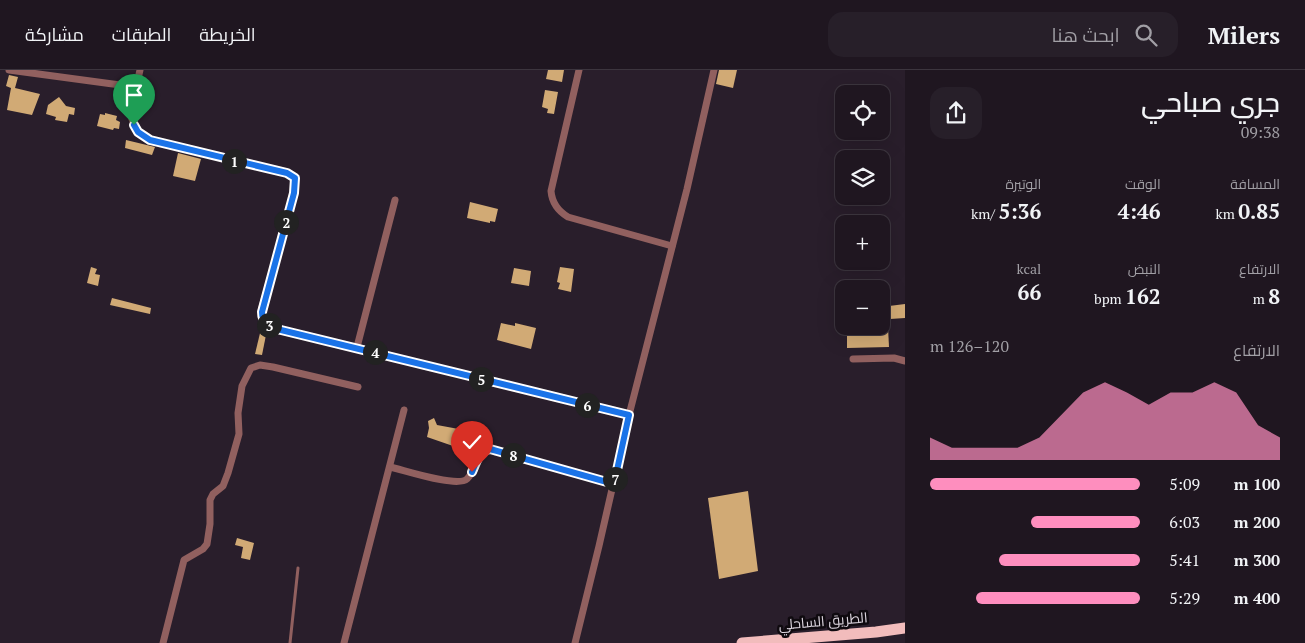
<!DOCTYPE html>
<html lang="ar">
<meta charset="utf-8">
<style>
:root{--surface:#1f1620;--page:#271f29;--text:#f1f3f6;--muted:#a19fa5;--line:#3c353e;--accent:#fe8ebe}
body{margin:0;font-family:"PT Serif",Cairo,serif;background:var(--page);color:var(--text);direction:rtl;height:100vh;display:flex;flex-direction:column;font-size:19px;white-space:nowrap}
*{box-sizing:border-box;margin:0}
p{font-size:16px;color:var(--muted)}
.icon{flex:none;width:28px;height:28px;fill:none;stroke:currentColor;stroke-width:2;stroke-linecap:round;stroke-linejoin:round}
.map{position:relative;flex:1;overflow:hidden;direction:ltr}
.sheet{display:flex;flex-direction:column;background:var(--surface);width:400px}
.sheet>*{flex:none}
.controls{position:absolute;left:835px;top:15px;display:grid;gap:10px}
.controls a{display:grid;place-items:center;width:55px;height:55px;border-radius:10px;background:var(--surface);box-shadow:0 5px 20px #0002,0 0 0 1px var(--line);font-size:25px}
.pin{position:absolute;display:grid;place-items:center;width:42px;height:42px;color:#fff;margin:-51px -21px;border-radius:50% 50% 50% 0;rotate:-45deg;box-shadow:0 0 5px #0007}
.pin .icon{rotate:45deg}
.km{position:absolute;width:25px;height:25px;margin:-12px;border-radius:50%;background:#222;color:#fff;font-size:14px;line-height:25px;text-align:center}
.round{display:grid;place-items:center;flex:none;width:52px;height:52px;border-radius:15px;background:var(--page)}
.summary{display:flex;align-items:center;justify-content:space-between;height:85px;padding:0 25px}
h1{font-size:28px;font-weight:600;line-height:38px}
.figures{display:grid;grid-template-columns:repeat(3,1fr);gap:8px;height:85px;padding:5px 25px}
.figures div{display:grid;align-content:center}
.figures b{font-size:21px;font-weight:600}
.figures small{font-size:14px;font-weight:400}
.figures p{font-size:14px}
.chart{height:140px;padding:10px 25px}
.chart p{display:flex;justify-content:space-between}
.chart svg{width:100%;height:90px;margin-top:5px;fill:var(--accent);opacity:.7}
ul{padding:0 25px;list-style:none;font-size:16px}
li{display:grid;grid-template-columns:80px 60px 1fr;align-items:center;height:38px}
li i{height:12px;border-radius:6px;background:var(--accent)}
header{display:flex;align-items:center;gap:30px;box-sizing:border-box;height:70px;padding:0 25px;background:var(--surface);border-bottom:1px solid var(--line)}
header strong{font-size:24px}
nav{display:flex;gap:28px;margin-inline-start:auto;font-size:18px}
.search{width:350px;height:45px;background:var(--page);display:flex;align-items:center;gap:12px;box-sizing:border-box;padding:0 18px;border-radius:15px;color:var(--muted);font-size:19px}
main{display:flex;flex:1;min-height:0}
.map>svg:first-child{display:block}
.building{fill:#d1aa75}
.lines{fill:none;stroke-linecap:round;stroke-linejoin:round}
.service{stroke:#91605f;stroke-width:3}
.minor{stroke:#91605f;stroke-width:7}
.trunk{stroke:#f2bcbc;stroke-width:11}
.route-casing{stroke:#fff;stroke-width:10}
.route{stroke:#1a73e8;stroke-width:6}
.labels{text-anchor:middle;stroke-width:5;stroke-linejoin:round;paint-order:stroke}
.street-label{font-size:14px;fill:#ded7e0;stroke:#0f0a0f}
</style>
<header>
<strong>Milers</strong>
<div class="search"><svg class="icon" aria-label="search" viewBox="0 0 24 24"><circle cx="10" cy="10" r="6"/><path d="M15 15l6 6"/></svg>ابحث هنا</div>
<nav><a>الخريطة</a><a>الطبقات</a><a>مشاركة</a></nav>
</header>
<main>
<section class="sheet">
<div class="summary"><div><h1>جري صباحي</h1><p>09:38</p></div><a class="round"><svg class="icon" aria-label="share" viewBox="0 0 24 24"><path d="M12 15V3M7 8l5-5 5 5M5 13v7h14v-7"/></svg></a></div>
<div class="figures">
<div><p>المسافة</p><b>0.85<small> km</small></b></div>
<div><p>الوقت</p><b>4:46</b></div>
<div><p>الوتيرة</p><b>5:36<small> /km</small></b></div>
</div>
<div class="figures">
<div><p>الارتفاع</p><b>8<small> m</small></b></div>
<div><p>النبض</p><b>162<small> bpm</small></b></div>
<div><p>kcal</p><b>66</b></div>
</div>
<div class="chart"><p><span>الارتفاع</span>120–126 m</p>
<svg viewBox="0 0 160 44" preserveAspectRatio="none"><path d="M0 44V33L10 38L20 38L30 38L40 38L50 33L60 22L70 11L80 6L90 11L100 17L110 11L120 11L130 6L140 11L150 27L160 33V44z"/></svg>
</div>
<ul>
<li><b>100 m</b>5:09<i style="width:100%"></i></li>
<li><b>200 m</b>6:03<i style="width:52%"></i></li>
<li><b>300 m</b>5:41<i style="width:67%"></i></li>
<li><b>400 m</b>5:29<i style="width:78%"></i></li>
</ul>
</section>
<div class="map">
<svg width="905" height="573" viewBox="0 0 905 573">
<rect width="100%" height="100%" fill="#291e2b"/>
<!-- building -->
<g class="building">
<polygon points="548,0 564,0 562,12 546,9"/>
<polygon points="719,0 737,0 733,18 716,14"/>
<polygon points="9,5 18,7 15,18 40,24 32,45 7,40 11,18 6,16"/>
<polygon points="545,20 558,22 554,44 547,43 548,39 542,37"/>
<polygon points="59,27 66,36 75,38 74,45 69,44 67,52 55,50 56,47 46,44 48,35"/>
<polygon points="105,43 117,46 116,50 120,52 119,59 114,58 113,60 97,56 100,44 105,45"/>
<polygon points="126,70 155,77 152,85 125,78"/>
<polygon points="178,83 201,89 195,111 173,106"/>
<polygon points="470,132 498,139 495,152 490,151 490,153 467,148"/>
<polygon points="91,197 97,199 95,204 100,205 98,216 87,213"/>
<polygon points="560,197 574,199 571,222 558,219 560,213 557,212"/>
<polygon points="514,198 531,201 529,216 511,213"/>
<polygon points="112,228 151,238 150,244 110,235"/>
<polygon points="905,234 905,248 890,249 889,236"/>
<polygon points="501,253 515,256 515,253 536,258 531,279 497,270"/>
<polygon points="888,257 889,277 847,278 847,260"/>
<polygon points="261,259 267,260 262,285 255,284"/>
<polygon points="434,348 437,355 464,360 461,374 454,374 453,376 427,367 429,358 428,351"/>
<polygon points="748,421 758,501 719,509 708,428"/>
<polygon points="237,468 254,473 250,490 241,488 243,477 235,475"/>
</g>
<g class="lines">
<!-- service -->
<polyline class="service" points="290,573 298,498"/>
<!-- minor -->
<g class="minor">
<polyline points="9,0 135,17"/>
<path d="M 140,0 L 131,40 L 132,49 L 138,62 L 143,66 L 150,70 L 184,79 L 287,103 L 295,108 L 294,123 L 261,241 C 262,254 270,256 281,260 C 397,287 513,318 629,345"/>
<path d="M 579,0 L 551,121 C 552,133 558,141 568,147 L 672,176"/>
<polyline points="357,277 395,130"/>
<polyline points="853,289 894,288 905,291"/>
<path d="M 390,397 C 404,400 457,418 467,409 C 477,400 475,381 490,379 L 613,414"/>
<polyline points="163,573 184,490 203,479 207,474 210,454 210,430 213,424 223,416 228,403 239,364 238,343 242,316 251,298 260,295 273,297 358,317"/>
<polyline points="344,573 404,340"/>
<polyline points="575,573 599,476 629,345 687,119 714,0"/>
</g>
<!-- trunk -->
<polyline class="trunk" points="742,573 876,562 905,558"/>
</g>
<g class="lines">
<defs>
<path id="route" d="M 134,55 L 138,62 L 150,70 L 287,103 L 295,108 L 294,123 L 262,242 C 262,254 270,256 281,260 L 629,345 L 614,414 L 490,379 C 479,381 476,393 472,402"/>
</defs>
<!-- route casing -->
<use href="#route" class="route-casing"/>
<!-- route -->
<use href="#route" class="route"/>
</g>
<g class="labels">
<!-- street labels -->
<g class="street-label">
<text transform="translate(823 551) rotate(-5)" y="5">الطريق الساحلي</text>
</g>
</g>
</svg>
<div class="controls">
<a><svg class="icon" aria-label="locate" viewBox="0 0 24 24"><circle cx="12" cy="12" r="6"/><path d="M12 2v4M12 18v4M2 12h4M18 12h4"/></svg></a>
<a><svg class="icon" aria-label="layers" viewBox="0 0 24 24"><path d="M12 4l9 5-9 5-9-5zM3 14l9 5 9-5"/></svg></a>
<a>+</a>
<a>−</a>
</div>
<div class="pin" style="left:134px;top:55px;background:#1e9e55"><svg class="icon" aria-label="arrive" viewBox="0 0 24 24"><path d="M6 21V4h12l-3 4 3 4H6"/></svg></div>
<div class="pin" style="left:472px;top:402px;background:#d93025"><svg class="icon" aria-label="check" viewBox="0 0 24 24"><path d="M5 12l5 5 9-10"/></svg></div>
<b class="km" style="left:234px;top:91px">1</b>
<b class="km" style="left:286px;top:152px">2</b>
<b class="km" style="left:269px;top:255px">3</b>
<b class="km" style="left:375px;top:282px">4</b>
<b class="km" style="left:481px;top:309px">5</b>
<b class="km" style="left:587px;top:335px">6</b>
<b class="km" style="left:615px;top:409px">7</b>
<b class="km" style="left:513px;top:385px">8</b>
</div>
</main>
